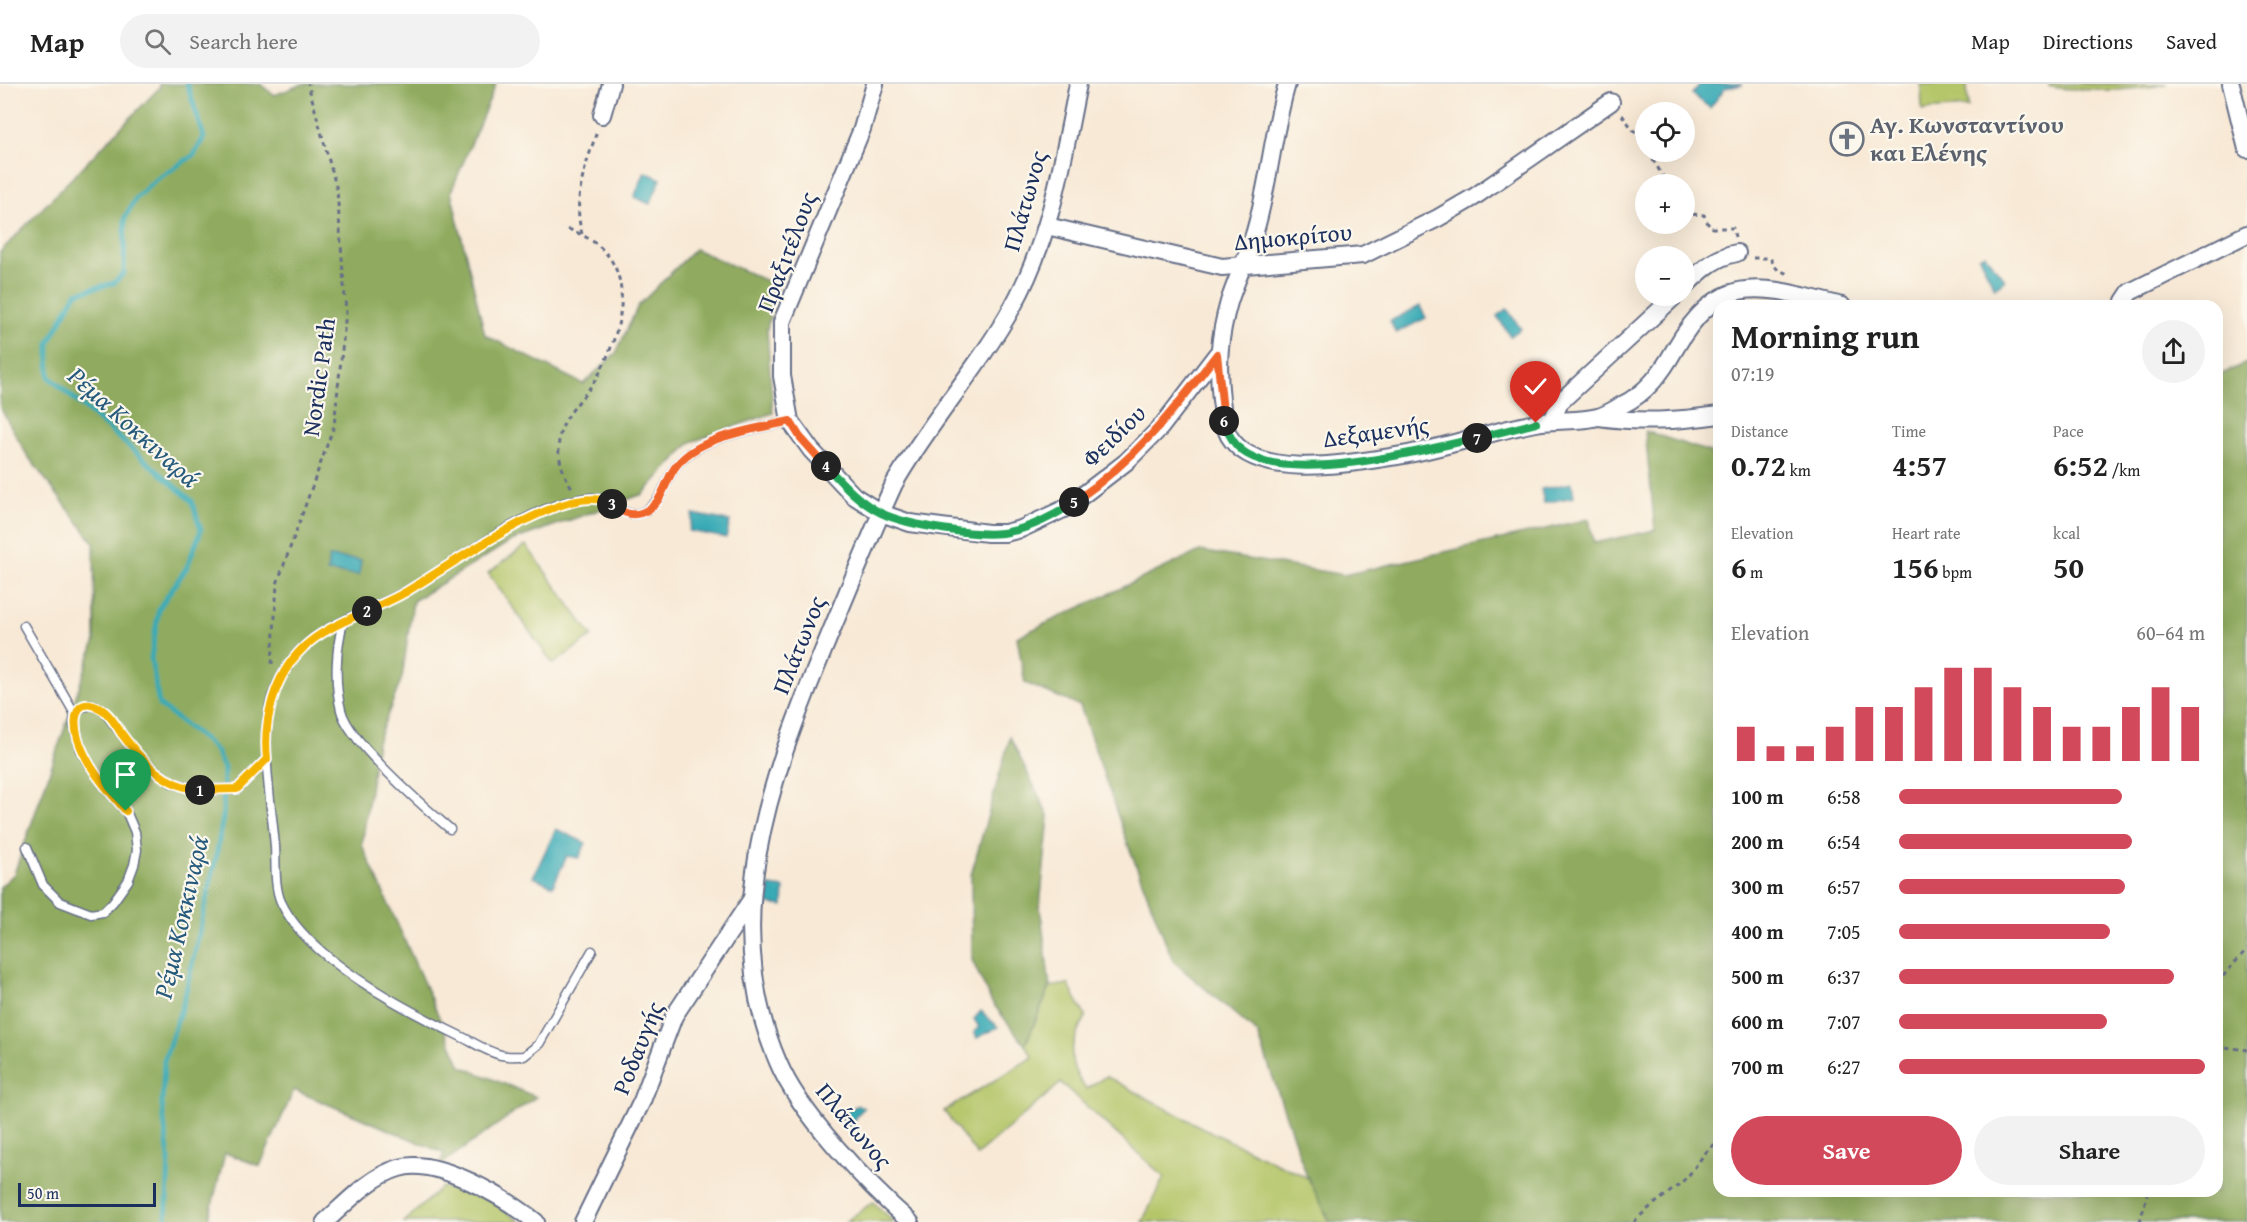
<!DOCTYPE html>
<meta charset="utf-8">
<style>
:root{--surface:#fff;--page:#f2f2f2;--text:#222;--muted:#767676;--line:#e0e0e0;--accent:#d1495b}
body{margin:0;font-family:"Gentium Book Plus",serif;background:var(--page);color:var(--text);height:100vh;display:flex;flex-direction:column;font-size:22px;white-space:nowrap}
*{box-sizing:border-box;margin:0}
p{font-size:20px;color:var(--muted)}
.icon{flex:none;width:33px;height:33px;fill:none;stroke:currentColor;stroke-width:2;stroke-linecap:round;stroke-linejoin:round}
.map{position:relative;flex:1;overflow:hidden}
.panel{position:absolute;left:1713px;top:216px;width:510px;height:897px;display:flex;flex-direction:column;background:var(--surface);border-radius:18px;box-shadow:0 6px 24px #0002}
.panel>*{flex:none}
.tools{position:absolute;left:1635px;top:18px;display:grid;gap:12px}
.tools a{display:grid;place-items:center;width:60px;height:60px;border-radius:50%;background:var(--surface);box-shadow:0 6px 24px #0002;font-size:30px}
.scale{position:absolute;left:18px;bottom:15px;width:138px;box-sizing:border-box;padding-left:6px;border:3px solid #1b2f5e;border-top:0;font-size:16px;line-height:21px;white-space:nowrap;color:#1b2f5e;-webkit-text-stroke:4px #fbf7ec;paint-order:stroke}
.pin{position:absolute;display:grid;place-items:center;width:51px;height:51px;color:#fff;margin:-62px -26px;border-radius:50% 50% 50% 0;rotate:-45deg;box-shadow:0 0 6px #0007}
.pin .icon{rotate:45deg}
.km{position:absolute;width:30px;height:30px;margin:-15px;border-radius:50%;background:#222;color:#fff;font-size:16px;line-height:30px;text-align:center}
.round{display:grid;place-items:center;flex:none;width:63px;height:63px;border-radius:32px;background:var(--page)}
.headline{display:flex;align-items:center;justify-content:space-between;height:102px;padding:0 18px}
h1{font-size:33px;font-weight:600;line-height:45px}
.metrics{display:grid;grid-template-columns:repeat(3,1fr);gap:9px;height:102px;padding:6px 18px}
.metrics div{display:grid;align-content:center}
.metrics b{font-size:30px;font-weight:600}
.metrics small{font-size:16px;font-weight:400}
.metrics p{font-size:16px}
.chart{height:168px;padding:12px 18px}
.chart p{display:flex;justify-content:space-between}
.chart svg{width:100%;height:108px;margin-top:6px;stroke:var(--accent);stroke-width:6}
.cta{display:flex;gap:12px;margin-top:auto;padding:12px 18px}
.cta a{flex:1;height:69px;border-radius:36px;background:var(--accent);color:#fff;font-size:24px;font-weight:600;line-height:69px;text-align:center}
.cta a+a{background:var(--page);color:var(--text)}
ul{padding:0 18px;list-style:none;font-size:20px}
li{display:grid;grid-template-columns:96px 72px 1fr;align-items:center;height:45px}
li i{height:15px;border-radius:8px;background:var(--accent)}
header{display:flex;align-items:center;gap:36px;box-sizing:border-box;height:84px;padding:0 30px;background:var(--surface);border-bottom:2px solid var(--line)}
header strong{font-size:28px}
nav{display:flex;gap:33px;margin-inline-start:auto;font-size:21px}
.search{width:420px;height:54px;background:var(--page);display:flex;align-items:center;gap:15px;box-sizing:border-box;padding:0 21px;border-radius:33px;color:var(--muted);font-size:22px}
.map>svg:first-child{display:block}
.green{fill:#b5c66a;stroke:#687a64;stroke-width:1.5}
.forest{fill:#90ab5e;stroke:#566d5e;stroke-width:1.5}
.water{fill:#39aab5;stroke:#2a6c8a;stroke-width:1.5}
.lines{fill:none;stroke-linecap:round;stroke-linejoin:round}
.stream{stroke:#39aab5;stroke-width:5}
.lane-casing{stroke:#687088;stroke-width:11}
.street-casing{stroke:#687088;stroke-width:20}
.path{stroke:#687088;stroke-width:3;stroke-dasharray:4.5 4.5;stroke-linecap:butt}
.lane{stroke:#fff;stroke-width:8}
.street{stroke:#fff;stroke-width:16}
.split-1-casing{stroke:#fff;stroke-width:12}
.split-2-casing{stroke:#fff;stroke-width:12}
.split-3-casing{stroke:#fff;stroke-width:12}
.split-4-casing{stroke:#fff;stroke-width:12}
.split-5-casing{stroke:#fff;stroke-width:12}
.split-6-casing{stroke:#fff;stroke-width:12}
.split-7-casing{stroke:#fff;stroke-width:12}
.split-8-casing{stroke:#fff;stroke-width:12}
.split-1{stroke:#f5b400;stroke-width:8}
.split-2{stroke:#f5b400;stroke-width:8}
.split-3{stroke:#f5b400;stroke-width:8}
.split-4{stroke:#f0652b;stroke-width:8}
.split-5{stroke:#22a559;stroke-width:8}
.split-6{stroke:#f0652b;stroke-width:8}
.split-7{stroke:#22a559;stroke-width:8}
.split-8{stroke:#22a559;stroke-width:8}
.labels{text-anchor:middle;stroke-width:4.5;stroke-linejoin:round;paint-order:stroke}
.worship-label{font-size:24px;font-weight:bold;fill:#5b616d;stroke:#fbf7ec;text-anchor:start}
.street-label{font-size:24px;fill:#1b2f5e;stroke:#fbf7ec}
.water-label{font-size:26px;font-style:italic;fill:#265a7c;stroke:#fbf7ec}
</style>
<header>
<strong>Map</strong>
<div class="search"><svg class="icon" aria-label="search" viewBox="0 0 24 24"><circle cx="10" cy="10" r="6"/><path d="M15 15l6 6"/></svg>Search here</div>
<nav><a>Map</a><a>Directions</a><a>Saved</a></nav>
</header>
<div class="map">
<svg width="2247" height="1138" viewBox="0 0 2247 1138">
<rect width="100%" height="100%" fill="#fbf7ec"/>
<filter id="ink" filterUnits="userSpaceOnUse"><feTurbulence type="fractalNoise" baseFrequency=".0167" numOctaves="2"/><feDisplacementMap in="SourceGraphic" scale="12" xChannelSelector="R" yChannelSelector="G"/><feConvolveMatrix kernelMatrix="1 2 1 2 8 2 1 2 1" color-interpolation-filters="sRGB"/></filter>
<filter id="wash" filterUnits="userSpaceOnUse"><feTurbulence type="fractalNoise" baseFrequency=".008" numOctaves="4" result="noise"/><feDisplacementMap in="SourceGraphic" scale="24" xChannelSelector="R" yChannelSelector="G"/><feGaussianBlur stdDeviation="1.35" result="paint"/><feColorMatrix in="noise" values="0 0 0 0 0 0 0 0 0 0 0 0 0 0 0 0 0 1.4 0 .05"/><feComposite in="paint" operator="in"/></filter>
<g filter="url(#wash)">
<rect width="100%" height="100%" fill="#f8e9d6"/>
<!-- green -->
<g class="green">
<polygon points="1921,0 1967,0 1968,23 1922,26"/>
<path d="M 2049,0 L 2166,0 C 2130,8 2086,7 2049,3 Z"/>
<polygon points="526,461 592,552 553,580 488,489"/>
<path d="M 1068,900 L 1086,933 C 1069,961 1065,979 1086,1005 L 1106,992 L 1203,1044 L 1310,1095 L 1330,1138 L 1142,1138 L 1164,1093 L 1061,999 L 977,1071 L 944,1027 L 1033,973 L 1025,961 L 1050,903 Z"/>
<polygon points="442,1103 490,1115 520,1138 404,1138"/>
<polygon points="873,1118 894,1138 845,1138"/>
</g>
<!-- forest -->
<g class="forest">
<polygon points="159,0 260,0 274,11 303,0 496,0 451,108 485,251 583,300 616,269 638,222 695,165 778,202 767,245 773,329 691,358 643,410 511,457 413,517 402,594 377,658 362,761 461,982 536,1013 439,1082 444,1069 294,1006 260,1082 225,1069 208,1138 0,1138 0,803 14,790 95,557 94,459 27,371 0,323 0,168 160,3"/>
<polygon points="2247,279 2247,1138 1330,1138 1306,1090 1258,950 1173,877 1127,758 1080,622 1025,599 1017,553 1200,467 1344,491 1589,435 1594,459 1655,446 1645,347 1710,368 1719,392 1719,1107 2217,1107 2217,292"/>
<polygon points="1010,653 1049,733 1040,822 1050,903 1025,961 991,917 972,876 971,791"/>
</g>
<!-- water -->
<g class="water">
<polygon points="1700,0 1742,0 1742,1 1725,4 1710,24 1692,10"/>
<polygon points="645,88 661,95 650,120 634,113"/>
<polygon points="1985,170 2005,196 1995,204 1979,173"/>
<polygon points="1420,222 1426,234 1396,249 1390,237"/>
<polygon points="1507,225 1521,245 1510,252 1497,232"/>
<polygon points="1572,399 1574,413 1544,419 1541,405"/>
<polygon points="693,430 730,437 726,454 689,447"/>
<polygon points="329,473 361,476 359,491 327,488"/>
<polygon points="556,745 586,759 579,774 567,772 553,802 533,793"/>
<polygon points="769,802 784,804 783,822 768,820"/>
<polygon points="981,927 998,943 977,954 974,948 979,943 974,935"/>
<polygon points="858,1021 864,1024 856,1032 853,1043 849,1042 842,1034 844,1028"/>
</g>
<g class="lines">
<!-- stream -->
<polyline class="stream" points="166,1138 169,1075 162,1021 164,977 184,916 216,773 223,733 224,684 216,667 206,657 159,621 151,574 159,524 187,483 201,446 192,417 49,293 49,259 76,209 114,199 124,189 125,133 136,114 154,97 194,71 204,53 187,0"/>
</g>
</g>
<g filter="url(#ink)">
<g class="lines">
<defs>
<g id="lane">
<path d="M 343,538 C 336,565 334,598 341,626 C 348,657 424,723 450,745"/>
<polyline points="24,542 75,630"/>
<polyline points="27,763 43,801 60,818 91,830 103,828 113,818 128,797 134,781 137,766 135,748 126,727 102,699 82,669 74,641 75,630 82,623 92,621 103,626 143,678 172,699 201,706 237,705 267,675"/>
<path d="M 592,867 L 539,960 L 524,972 C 516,972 508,973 501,971 C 487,968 473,958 460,952 C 406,926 307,875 281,818 C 274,802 276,780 275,762 C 271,718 262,671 269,627 C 271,611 282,589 292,576 C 317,541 367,529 403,509 C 457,480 527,420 588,414 C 609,411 624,439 645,427 C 664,416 664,398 676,382 C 701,351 754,346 790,337"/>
</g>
<g id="street">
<polyline points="875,0 862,45 782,238 782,292 790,337 811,366 854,412 881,429 910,439 988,449 1005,449 1021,445 1066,424 1126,378 1161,343 1217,270"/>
<path d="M 1287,0 C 1272,50 1269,104 1253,154 C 1246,176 1236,196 1229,218 C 1219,253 1217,280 1221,316 C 1223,328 1223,341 1229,352 C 1257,399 1358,378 1403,371 C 1448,363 1491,347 1536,339 C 1556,335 1579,338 1598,333 C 1606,331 1615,325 1622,321 C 1647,309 1662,288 1675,265 C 1722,183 1765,203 1842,222"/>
<polyline points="2231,0 2247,65"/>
<polyline points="602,31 611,0"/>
<polyline points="1047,142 1222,183 1363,171 1438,134 1474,113 1611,18"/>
<path d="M 1684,203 C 1701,187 1714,173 1737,169"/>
<polyline points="2126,222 2124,217 2130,208 2247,150"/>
<path d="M 1599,333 C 1641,339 1677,337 1719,331"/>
<polyline points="1552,337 1560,318 1675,212"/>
<path d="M 325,1138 C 346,1119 371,1092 399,1084 C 437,1072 507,1115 536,1138"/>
<polyline points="583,1138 642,1017 674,932 751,816"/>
<path d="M 910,1138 C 868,1101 799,1029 778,978 C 718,840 769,697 823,567 C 846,511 869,455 894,400 C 929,338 978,285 1013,222 C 1051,153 1063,76 1078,0"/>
</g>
</defs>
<!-- lane casing -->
<use href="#lane" class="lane-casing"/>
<!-- street casing -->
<use href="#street" class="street-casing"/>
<!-- path -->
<g class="path">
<polyline points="1622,31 1646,63"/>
<polyline points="1648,68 1666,97 1678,100"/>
<polyline points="1684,108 1688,130 1704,131 1710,144 1733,144 1735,153"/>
<path d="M 568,145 C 639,170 628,234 599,290 C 588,311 562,330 559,356 C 557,373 563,390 572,404"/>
<path d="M 582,150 C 572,114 586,82 597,47"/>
<polyline points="1753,174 1770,174 1777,185 1790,191"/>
<polyline points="272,580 277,500 334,342 346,228 337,106 308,0"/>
<polyline points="2217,899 2247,865"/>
<polyline points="2217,962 2247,966"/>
<path d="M 1634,1138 C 1650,1121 1668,1111 1684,1096 C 1697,1084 1703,1066 1719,1058"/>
<polyline points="2140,1138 2148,1107"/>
</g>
<!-- lane -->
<use href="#lane" class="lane"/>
<!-- street -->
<use href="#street" class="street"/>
</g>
</g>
<g class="lines" filter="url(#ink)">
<defs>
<path id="split-1" d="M 126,727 C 107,705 87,683 78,655 C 73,637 74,610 101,625 C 109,629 116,641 121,649 C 142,677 163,702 200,706"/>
<path id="split-2" d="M 200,706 L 237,705 L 267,675 C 263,636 274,592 303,564 C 320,547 345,537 367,527"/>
<path id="split-3" d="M 367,527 C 379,521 392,516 404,509 C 445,486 569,393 612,420"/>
<path id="split-4" d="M 612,420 C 621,427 629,433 641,429 C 664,421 663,399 676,382 C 700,351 754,346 790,337 L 800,353 L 826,382"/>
<path id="split-5" d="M 826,382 C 843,400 859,418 881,429 C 906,441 981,454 1008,448 C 1030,444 1055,432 1074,418"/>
<path id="split-6" d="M 1074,418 C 1136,375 1172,329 1217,270 L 1224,337"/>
<path id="split-7" d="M 1224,337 C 1228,350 1235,363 1247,370 C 1296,399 1422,367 1477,354"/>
<polyline id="split-8" points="1477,354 1536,339"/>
</defs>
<!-- split-1 casing -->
<use href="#split-1" class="split-1-casing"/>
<!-- split-2 casing -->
<use href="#split-2" class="split-2-casing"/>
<!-- split-3 casing -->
<use href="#split-3" class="split-3-casing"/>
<!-- split-4 casing -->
<use href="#split-4" class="split-4-casing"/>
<!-- split-5 casing -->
<use href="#split-5" class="split-5-casing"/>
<!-- split-6 casing -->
<use href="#split-6" class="split-6-casing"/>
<!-- split-7 casing -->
<use href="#split-7" class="split-7-casing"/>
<!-- split-8 casing -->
<use href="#split-8" class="split-8-casing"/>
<!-- split-1 -->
<use href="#split-1" class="split-1"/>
<!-- split-2 -->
<use href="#split-2" class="split-2"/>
<!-- split-3 -->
<use href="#split-3" class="split-3"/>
<!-- split-4 -->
<use href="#split-4" class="split-4"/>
<!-- split-5 -->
<use href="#split-5" class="split-5"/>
<!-- split-6 -->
<use href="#split-6" class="split-6"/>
<!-- split-7 -->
<use href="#split-7" class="split-7"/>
<!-- split-8 -->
<use href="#split-8" class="split-8"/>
</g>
<!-- icons -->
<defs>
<symbol id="church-ring" viewBox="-11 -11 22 22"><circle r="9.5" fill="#fbf7ec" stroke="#6b7280" stroke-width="1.5"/><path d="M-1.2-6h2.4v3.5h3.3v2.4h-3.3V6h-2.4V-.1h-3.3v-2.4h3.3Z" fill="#6b7280"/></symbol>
</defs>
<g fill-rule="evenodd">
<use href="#church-ring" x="1828" y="36" width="38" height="38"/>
</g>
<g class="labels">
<!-- worship labels -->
<g class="worship-label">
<text x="1870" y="49">Αγ. Κωνσταντίνου<tspan x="1870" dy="28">και Ελένης</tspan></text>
</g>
<!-- street labels -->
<g class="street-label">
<text transform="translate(1025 117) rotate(-74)" y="8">Πλάτωνος</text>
<text transform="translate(1293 153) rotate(-5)" y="8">Δημοκρίτου</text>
<text transform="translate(787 168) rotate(-69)" y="8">Πραξιτέλους</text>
<text transform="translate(319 293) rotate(-82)" y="8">Nordic Path</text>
<text transform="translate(1376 348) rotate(-8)" y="8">Δεξαμενής</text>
<text transform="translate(1114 352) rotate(-44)" y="8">Φειδίου</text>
<text transform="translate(799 561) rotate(-68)" y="8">Πλάτωνος</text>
<text transform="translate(638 964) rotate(-68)" y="8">Ροδαυγής</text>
<text transform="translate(854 1042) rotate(50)" y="8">Πλάτωνος</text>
</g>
<!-- water labels -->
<g class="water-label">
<text transform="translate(134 343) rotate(42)" y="9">Ρέμα Κοκκιναρά</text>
<text transform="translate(181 833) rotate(-77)" y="9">Ρέμα Κοκκιναρά</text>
</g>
</g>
</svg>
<div class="tools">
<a><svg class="icon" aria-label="locate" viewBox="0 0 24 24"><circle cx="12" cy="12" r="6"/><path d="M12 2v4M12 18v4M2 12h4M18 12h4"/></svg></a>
<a>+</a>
<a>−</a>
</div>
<div class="scale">50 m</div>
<div class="pin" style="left:126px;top:727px;background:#1e9e55"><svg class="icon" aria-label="arrive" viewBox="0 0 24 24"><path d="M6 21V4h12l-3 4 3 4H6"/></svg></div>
<div class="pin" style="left:1536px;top:339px;background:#d93025"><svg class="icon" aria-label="check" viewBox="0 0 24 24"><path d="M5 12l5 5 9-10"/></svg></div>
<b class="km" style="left:200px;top:706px">1</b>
<b class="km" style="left:367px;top:527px">2</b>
<b class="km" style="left:612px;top:420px">3</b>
<b class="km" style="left:826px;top:382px">4</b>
<b class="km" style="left:1074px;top:418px">5</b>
<b class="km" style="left:1224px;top:337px">6</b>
<b class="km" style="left:1477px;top:354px">7</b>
<section class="panel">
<div class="headline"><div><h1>Morning run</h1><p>07:19</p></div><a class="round"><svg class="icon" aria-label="share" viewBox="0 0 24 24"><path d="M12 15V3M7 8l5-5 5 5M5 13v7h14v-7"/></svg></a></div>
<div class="metrics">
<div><p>Distance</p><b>0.72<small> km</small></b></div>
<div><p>Time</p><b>4:57</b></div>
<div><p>Pace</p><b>6:52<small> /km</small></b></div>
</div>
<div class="metrics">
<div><p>Elevation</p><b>6<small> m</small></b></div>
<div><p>Heart rate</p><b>156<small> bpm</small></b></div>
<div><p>kcal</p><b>50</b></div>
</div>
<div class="chart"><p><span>Elevation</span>60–64 m</p>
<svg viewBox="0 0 160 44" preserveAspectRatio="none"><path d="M5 44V30M15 44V38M25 44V38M35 44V30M45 44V22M55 44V22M65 44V14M75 44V6M85 44V6M95 44V14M105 44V22M115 44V30M125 44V30M135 44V22M145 44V14M155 44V22"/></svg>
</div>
<ul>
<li><b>100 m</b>6:58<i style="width:73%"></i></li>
<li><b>200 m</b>6:54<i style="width:76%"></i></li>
<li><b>300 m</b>6:57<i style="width:74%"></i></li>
<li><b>400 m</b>7:05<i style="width:69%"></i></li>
<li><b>500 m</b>6:37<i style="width:90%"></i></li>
<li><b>600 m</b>7:07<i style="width:68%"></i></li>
<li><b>700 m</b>6:27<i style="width:100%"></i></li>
</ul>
<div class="cta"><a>Save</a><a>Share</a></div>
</section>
</div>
